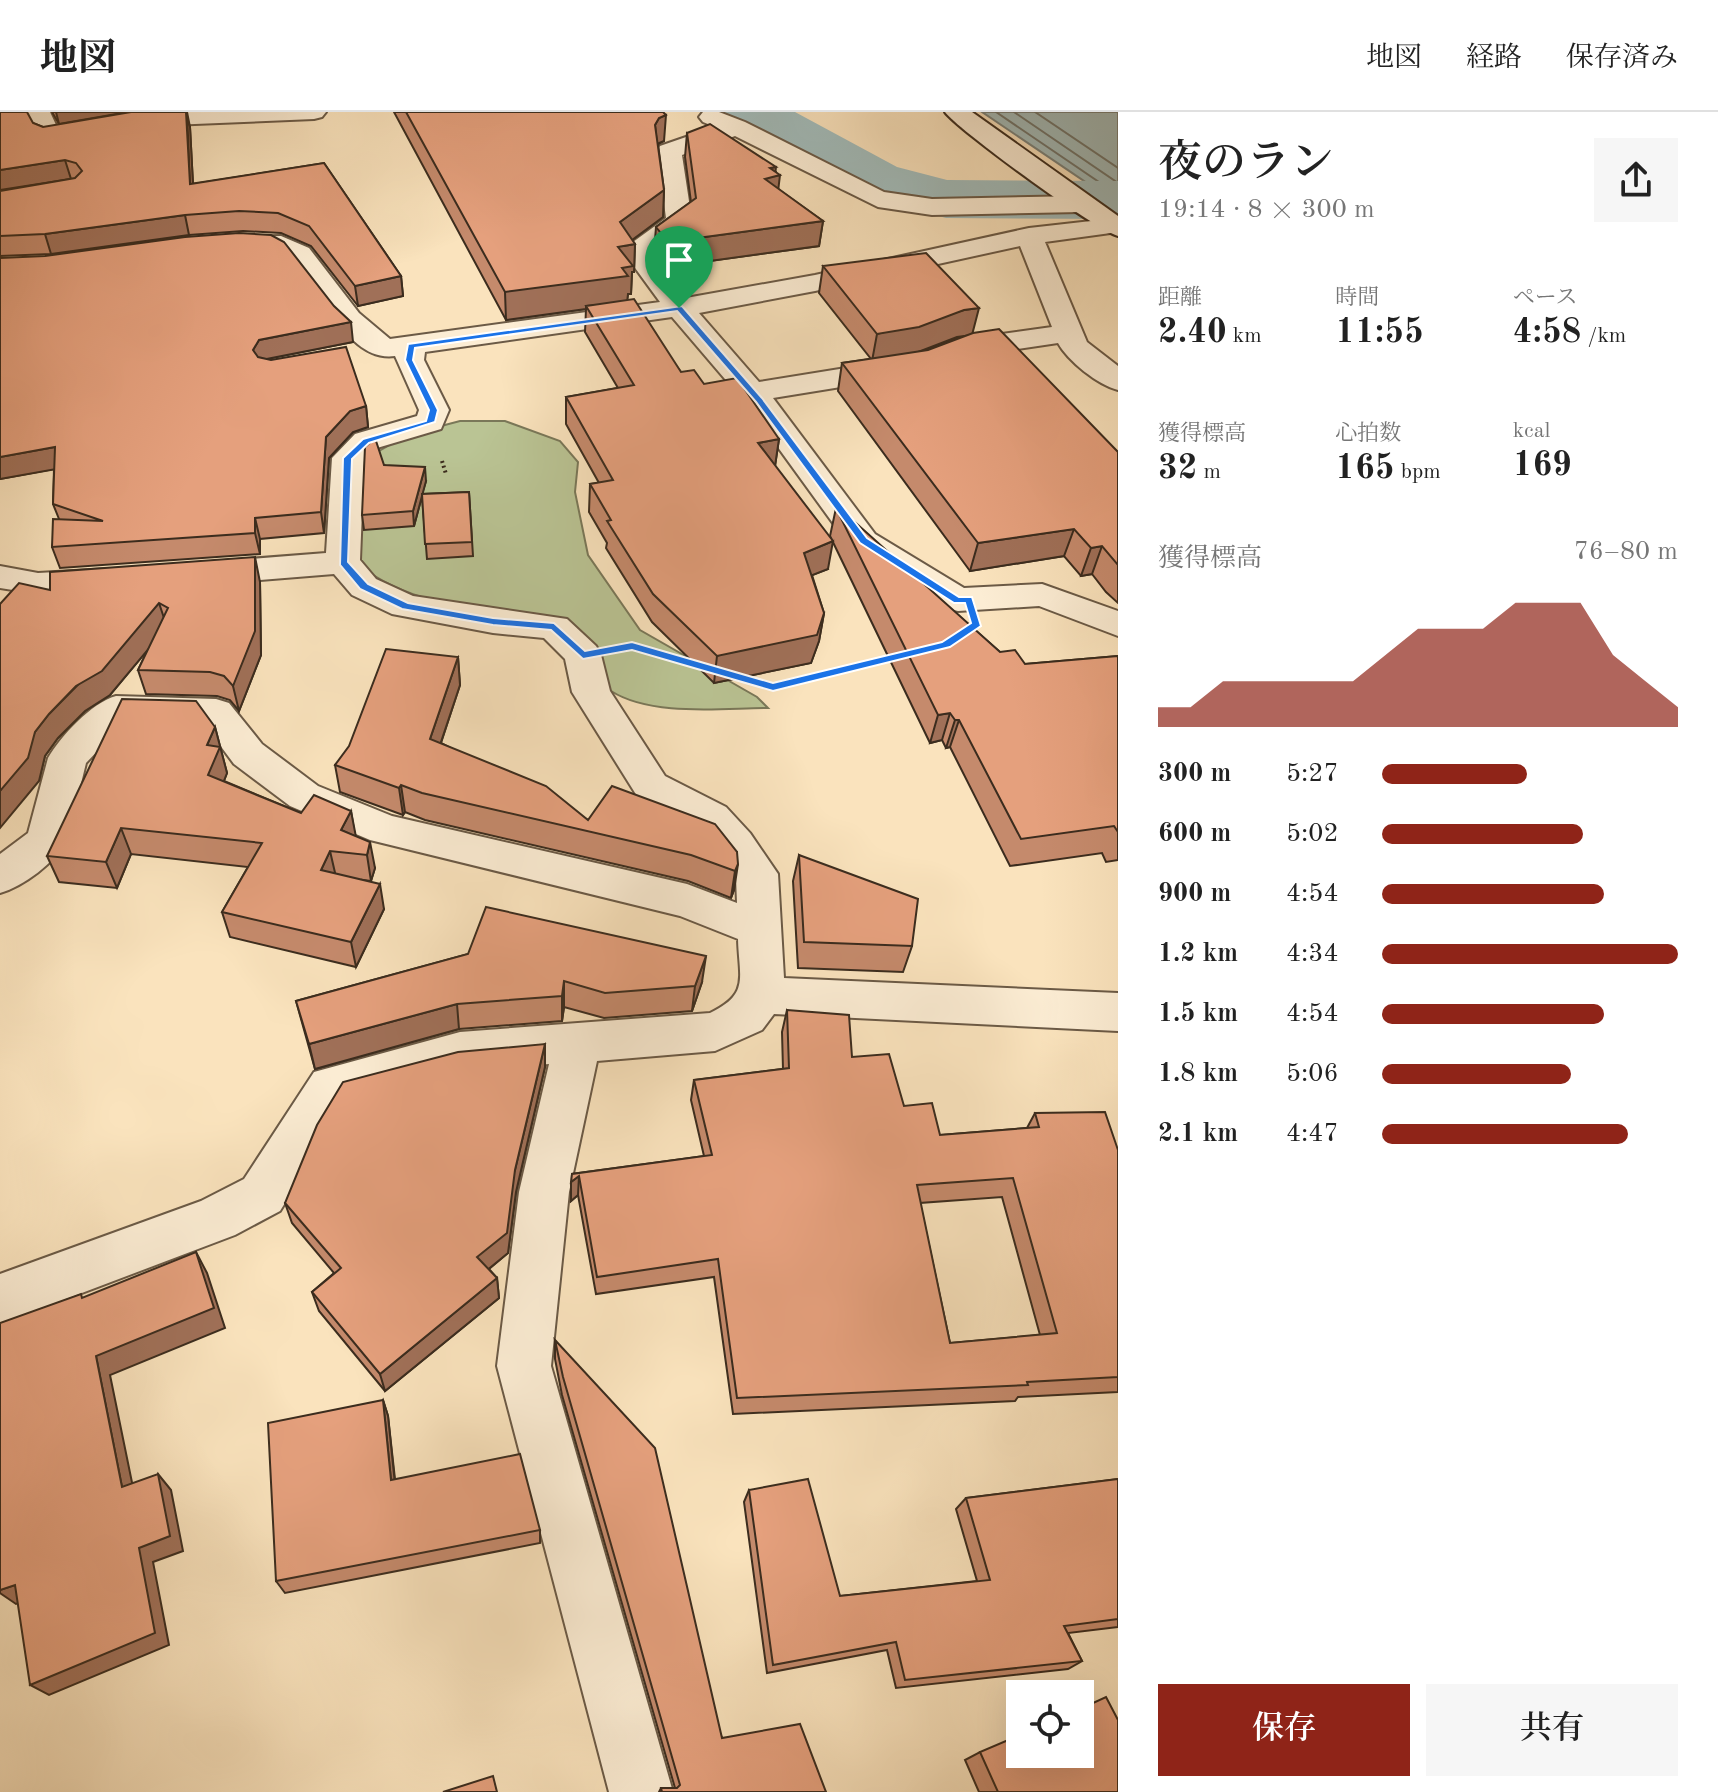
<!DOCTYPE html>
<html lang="ja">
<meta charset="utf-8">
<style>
:root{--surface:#fff;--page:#f6f6f6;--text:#222;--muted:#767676;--line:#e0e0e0;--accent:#8f2418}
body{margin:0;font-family:"Old Standard TT","Noto Serif JP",serif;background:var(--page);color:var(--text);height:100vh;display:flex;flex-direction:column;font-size:30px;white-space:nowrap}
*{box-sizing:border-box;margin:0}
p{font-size:26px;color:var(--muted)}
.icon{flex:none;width:44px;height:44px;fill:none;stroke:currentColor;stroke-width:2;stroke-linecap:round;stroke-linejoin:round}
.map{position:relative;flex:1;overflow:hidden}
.sheet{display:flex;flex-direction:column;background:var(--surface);width:600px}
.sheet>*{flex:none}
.controls{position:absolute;left:1006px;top:1568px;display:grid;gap:16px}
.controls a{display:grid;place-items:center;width:88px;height:88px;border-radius:0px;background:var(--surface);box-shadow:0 8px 32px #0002;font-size:40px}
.pin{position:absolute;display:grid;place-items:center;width:68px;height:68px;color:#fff;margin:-82px -34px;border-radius:50% 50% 50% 0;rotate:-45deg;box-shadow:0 0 8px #0007}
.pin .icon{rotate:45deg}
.round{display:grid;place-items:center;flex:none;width:84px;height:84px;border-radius:0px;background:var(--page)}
.overview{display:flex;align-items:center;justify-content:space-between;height:136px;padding:0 40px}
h1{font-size:44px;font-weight:600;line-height:60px}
.metrics{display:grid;grid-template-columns:repeat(3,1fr);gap:12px;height:136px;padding:8px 40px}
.metrics div{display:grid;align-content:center}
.metrics b{font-size:34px;font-weight:600}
.metrics small{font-size:22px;font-weight:400}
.metrics p{font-size:22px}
.chart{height:224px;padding:16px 40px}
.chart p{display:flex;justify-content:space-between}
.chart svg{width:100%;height:144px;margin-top:8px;fill:var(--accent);opacity:.7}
.primary-button{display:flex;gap:16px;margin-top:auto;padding:16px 40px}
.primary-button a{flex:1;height:92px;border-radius:0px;background:var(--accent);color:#fff;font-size:32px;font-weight:600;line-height:92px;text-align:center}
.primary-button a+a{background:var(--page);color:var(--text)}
ul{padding:0 40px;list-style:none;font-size:26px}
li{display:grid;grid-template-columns:128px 96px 1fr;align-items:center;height:60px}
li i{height:20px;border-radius:10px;background:var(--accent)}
header{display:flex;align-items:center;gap:48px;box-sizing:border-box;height:112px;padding:0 40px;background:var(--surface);border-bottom:2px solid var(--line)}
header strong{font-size:38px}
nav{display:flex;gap:44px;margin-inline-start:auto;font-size:28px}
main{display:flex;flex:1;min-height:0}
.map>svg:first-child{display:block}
.green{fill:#bac494;stroke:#7a7859;stroke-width:2}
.water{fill:#a2bcbb;stroke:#79827c;stroke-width:2}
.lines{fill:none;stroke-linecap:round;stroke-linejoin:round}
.shore{stroke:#6e746c;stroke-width:2}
.river{fill:#a2bcbb;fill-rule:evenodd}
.street-casing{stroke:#6b5a46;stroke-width:4}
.secondary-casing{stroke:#3b2c1e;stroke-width:4}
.path{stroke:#3b2c1e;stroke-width:4;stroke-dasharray:2 3;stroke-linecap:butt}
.street{fill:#fcedd4;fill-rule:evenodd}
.secondary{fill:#fcedd4;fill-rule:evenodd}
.wall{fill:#c58a6c;stroke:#3b2c1e;stroke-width:2;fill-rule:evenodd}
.shaded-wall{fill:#a07058;stroke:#3b2c1e;stroke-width:2}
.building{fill:#e5a07d;stroke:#3b2c1e;stroke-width:2;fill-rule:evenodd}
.route{fill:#1a73e8;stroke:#fff;stroke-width:2;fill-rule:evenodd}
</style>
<header>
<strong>地図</strong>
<nav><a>地図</a><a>経路</a><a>保存済み</a></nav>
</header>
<main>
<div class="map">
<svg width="1118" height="1680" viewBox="0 0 1118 1680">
<rect width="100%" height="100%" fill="#fae3bd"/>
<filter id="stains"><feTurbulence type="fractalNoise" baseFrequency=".0025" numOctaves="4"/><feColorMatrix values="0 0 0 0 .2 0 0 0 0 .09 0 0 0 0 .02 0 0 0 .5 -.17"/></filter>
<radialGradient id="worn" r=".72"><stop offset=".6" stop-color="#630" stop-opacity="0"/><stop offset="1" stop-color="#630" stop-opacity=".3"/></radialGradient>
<!-- green -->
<path class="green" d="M 460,309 L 505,309 L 560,329 L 578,350 L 575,380 L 588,443 L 640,518 L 757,585 L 768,596 C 722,596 652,605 611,579 C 597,570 567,522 555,506 C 480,496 418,498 355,451 L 360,350 L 407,323 Z"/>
<!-- water -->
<polygon class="water" points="982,0 1118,0 1118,92"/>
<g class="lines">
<!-- shore -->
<g class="shore">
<polyline points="996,0 1118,83"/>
<polyline points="1014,0 1118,71"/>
<polyline points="1035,0 1118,56"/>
</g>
<!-- river -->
<polygon class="river" points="722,0 795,0 897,55 947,68 1118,69 1118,107 946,106 853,81 730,12"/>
<defs>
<g id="street">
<polygon points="26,0 50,0 57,15 146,0 326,0 322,5 314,7 146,14 49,31 41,29"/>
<path d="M 703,0 L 719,0 L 745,10 L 884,80 L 932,87 L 1081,84 L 1090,87 L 1094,92 L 1090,97 L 1081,100 L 932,103 L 878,95 L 735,24 L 682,43 L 692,109 L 650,140 L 686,186 L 815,163 L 1029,116 L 1118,106 L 1118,120 L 1045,130 L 1087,230 L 1118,254 L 1118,278 C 1098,273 1068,249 1058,231 L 965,245 L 921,262 L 773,286 L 875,422 L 964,476 L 1042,472 L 1118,499 L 1118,524 L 1039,494 L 958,499 L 945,496 L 851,436 L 748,294 L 672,205 L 425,240 L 424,248 L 449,298 L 441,317 L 377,336 L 364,348 L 360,448 L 376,467 L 413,484 L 567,507 L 596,534 L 601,543 L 610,579 L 665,664 L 726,695 L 750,721 L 778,762 L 784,866 L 1118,881 L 1118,919 L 774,902 L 762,918 L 715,939 L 597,949 L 569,1080 L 551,1254 L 673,1680 L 609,1680 L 497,1254 L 519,1080 L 549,952 L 460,960 L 347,990 L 280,1099 L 235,1123 L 0,1212 L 0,1162 L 201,1089 L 244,1067 L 314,960 L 460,920 L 710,901 C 750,882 739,866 738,827 L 680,804 L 370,728 L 290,694 L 234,652 L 205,613 L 125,610 L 86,651 L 67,729 C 54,751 24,774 0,781 L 0,742 L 28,721 L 48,646 C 61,624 91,591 116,584 L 216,587 L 229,591 L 262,632 L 318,674 L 392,704 L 687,772 L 737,791 L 736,765 L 698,717 L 637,684 L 572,580 L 565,547 L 544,526 L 493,521 L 392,502 L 352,483 L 334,462 L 198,473 L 186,470 L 181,462 L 186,454 L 198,451 L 326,441 L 332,346 L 355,322 L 417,304 L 419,298 L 395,244 C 345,251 320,170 287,146 C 269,133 241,142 220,137 L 216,131 L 220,125 L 281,124 L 309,136 L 359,201 L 390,227 L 660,190 L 622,138 L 666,106 L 657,39 L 660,34 L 715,15 L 703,10 L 699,5 ZM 1020,134 L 1052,215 L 958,228 L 914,245 L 759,270 L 699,201 L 815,179 Z"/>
<path d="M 0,454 L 38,461 L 109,457 L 121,460 L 126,468 L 121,476 C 82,486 39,483 0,476 Z"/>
</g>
<path id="secondary" d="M 945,0 L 972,0 L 1118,104 L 1118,124 C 1097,119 958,18 945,0 Z"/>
</defs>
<!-- street casing -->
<use href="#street" class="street-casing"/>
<!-- secondary casing -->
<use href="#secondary" class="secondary-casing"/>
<!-- path -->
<g class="path">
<polyline points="442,349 446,362"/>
<polyline points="631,534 699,553"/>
<polyline points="735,564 773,575 896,545"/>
</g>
<!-- street -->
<use href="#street" class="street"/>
<!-- secondary -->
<use href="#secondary" class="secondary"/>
</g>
<!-- wall -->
<g class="wall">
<polygon points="52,0 128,0 59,12"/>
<polygon points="394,0 663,0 664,29 658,32 664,78 663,105 632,128 635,132 634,160 632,160 631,182 628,182 627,188 681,260 704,272 779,327 775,354 828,457 812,463 824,501 819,529 811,551 714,571 652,510 606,436 607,431 589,400 590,372 599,371 566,312 566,285 618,276 585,220 586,197 506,208"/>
<polygon points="33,11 43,15 190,15 193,72 324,51 401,164 403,184 358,194 311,134 281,121 243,119 189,123 51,142 0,144 0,79 71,67 0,78"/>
<polygon points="687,21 776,60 778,77 823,109 819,134 666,155 654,141 656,115 691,90 685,45"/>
<polygon points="0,146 353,230 266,247 366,294 368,315 353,320 329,346 324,421 260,427 260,442 60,456 52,435 59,407 53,392 54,357 0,367"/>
<path d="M 823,154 L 973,221 L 1118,340 L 1118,491 L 1106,480 L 1092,462 L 1081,464 L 1064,444 L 970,459 L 838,279 L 842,251 L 871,247 L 819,181 ZM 964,224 L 928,238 L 922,239 L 957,225 Z"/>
<polygon points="384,353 426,369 422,382 469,380 473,444 427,447 422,384 414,414 364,418 362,403"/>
<polygon points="836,396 1000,540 1025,552 1118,544 1118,748 1106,750 1102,741 1010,754 950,635 946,636 942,628 930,631 830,424"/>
<polygon points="260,470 261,543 239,599 230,588 217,584 146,582 138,558 148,537 110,583 85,599 58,626 45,644 39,669 50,478"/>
<polygon points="458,545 460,573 441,631 588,708 737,740 734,778 731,786 688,769 425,708 405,700 403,703 340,680 335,653"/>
<polygon points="215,615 227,661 224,669 301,701 351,699 355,724 375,756 371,769 363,768 384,797 356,855 230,825 222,800 248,755 131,742 117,776 59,770 47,744"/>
<polygon points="799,743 912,834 903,860 798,856 793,769"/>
<polygon points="468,842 702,870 692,899 604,906 564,895 562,909 459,917 315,957 296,889"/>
<path d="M 787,898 L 852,945 L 904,994 L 940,1023 L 1027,1016 L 1035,1001 L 1118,1038 L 1118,1280 L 1018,1285 L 1015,1289 L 733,1302 L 714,1165 L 596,1182 L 578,1083 L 571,1089 L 572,1062 L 704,1044 L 691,988 L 694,968 L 783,957 L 782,920 ZM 1002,1085 L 1040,1223 L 950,1231 L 920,1091 Z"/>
<polygon points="545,932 545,955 516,1080 508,1141 489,1157 497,1166 499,1186 385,1279 319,1199 312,1180 334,1161 292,1111 285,1091"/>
<polygon points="555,1228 722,1626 826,1680 659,1680 661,1676 675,1676 562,1283 555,1247"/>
<polygon points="383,1288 388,1304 395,1367 540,1418 540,1431 285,1481 276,1469"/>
<polygon points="1118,1367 1118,1515 1068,1521 1082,1549 1068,1557 896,1576 887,1538 767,1561 744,1390 749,1378 840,1484 977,1469 956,1397 966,1386"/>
<polygon points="980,1640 1118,1680 979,1680 965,1648"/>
</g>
<!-- shaded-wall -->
<g class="shaded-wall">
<polygon points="56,0 128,0 59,12"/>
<polygon points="187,0 190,15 194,92 190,72"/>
<polygon points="666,3 664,29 657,32 655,13 659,6"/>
<polygon points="65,48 71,67 0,78 0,58"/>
<polygon points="776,55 775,64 780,63 777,88 765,67 770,56"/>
<polygon points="664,78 663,105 624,134 635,132 634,160 632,160 631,182 628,182 627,191 586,194 586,197 506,208 505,180 620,110"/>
<polygon points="185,103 189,123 51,142 45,122"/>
<polygon points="823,109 819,134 666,155 668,130"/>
<polygon points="401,164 403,184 358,194 355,174"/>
<polygon points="979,196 972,223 957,225 913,242 872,249 877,222 964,198"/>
<polygon points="351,210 353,230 262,248 256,259 253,238 259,228"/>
<polygon points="366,294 368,315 353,320 329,346 324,421 321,400 326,325 350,299"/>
<polygon points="779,327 775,354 758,331"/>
<polygon points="55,335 62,356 0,367 0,345"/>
<polygon points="425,355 426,369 414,414 413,399"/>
<polygon points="255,406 260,427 260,442 255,421"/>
<polygon points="1074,417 1064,444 970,459 978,431"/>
<polygon points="833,429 828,457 800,468 804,441"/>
<polygon points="1102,434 1092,462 1081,464 1091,436"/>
<polygon points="255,445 260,470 261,543 239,599 233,574"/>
<polygon points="159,491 167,515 110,583 85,599 58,626 45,644 39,669 0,716 0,679 35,620 49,602"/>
<polygon points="824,501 819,529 811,551 714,571 717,544"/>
<polygon points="458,545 460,573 433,654 430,627"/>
<polygon points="950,601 942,628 930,631 938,603"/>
<polygon points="955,608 959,608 950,635 946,636"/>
<polygon points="215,615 227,661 216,689 208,663 207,633"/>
<polygon points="401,673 405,700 403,703 399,676"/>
<polygon points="351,699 356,725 341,718"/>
<polygon points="121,716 131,742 117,776 106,750"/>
<polygon points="370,730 375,756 371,769 367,743"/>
<polygon points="330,739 336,765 321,758"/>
<polygon points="738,752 734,778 731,786 735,759"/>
<polygon points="380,772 384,797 356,855 351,830"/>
<polygon points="706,844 702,870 692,899 695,874"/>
<polygon points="564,869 564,895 562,909 562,884"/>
<polygon points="457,892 459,917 315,957 309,932"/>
<polygon points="545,932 545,955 516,1080 508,1141 480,1164 477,1145 515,1058"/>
<polygon points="579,1064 578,1083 571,1089 571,1070"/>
<polygon points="196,1140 207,1161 225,1216 110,1263 136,1390 122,1375 96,1244"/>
<polygon points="497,1166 499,1186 385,1279 380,1262"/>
<polygon points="383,1288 388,1304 396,1382 391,1368"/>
<polygon points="158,1362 171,1378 183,1439 153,1450 169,1533 49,1583 30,1573 139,1436"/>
<polygon points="15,1473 33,1486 16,1492 0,1481 0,1478"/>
</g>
<!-- building -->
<g class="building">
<polygon points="0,0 27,0 33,11 43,15 131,0 186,0 190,72 324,51 401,164 355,174 309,114 278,101 239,99 185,103 45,122 0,124 0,79 75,66 82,59 76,51 65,48 0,58"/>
<polygon points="406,0 663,0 666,3 659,6 655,13 664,78 620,110 635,132 618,135 633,154 622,156 628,164 505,180"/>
<polygon points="710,12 776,55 770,56 780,63 765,67 823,109 668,130 656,115 696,86 687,21"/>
<polygon points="239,121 271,123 284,130 334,194 351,210 259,228 253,238 258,245 271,248 346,235 366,294 350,299 326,325 321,400 255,406 255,421 52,435 53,407 103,409 53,392 55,335 0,345 0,146 45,144 185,125"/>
<polygon points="926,141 979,196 964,198 919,215 877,222 823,154"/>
<polygon points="634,187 681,260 694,258 704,272 737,266 779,327 758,331 833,429 804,441 824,501 817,523 717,544 653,482 607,409 611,408 590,372 613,368 566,285 634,273 586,194"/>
<polygon points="999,217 1118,340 1118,453 1102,434 1091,436 1074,417 978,431 842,251 928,238 973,221"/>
<polygon points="375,326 384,353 425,355 413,399 362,403 365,335"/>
<polygon points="469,380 472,430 425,432 422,382"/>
<polygon points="838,395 1000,540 1015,538 1025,552 1118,544 1118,720 1114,714 1021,727 959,608 955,608 950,601 938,603 836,396"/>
<polygon points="255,445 255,519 233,574 224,564 210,560 138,558 168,496 159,491 102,559 76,574 49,602 35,620 28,646 0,679 0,492 19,471 50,478 50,460"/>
<polygon points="386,537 458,545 430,627 546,674 588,708 612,674 715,712 737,740 738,752 735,759 691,743 422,681 401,673 399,676 335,653 349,634"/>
<polygon points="122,587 196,589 215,615 207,633 220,635 208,663 301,701 314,683 351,699 341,718 370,730 367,743 330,739 321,758 380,772 351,830 222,800 262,731 121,716 106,750 47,744"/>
<polygon points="799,743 918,787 912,834 804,830"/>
<polygon points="486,795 706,844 695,874 605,881 564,869 562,884 457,892 309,932 296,889 468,842"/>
<path d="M 787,898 L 849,903 L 852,945 L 889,942 L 904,994 L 932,991 L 940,1023 L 1039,1015 L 1035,1001 L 1105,1000 L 1118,1038 L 1118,1265 L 1027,1270 L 1028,1273 L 737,1286 L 718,1147 L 597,1165 L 579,1064 L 571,1070 L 572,1062 L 712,1043 L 694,968 L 789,956 ZM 1013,1066 L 1057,1221 L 950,1231 L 917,1073 Z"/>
<polygon points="545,932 515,1058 507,1121 477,1145 497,1166 380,1262 312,1180 341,1156 285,1091 317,1013 343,970 458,940"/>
<polygon points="196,1140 214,1196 96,1244 122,1375 158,1362 170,1424 139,1436 155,1521 30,1573 15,1473 0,1478 0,1211 81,1182 82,1186"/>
<polygon points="555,1228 655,1336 722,1626 800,1612 826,1680 662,1680 661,1676 677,1676 680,1673 563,1265"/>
<polygon points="383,1288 391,1368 520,1342 540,1418 276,1469 268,1311"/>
<polygon points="808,1367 840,1484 990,1468 966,1386 1118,1367 1118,1507 1064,1514 1082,1549 905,1568 896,1530 773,1553 749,1378"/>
<polygon points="1106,1585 1118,1608 1118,1680 998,1680 980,1640 1020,1623 1020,1642 1080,1642 1080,1597"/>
<polygon points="493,1664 497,1680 443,1680"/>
</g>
<!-- route -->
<path class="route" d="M 682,194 L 762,286 L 867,426 L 959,485 L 972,485 L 981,514 L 950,535 L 773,579 L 632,538 L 583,547 L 551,518 L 493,513 L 402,497 L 360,477 L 340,453 L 343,346 L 363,327 L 426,309 L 429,298 L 405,248 L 408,232 ZM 677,199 L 756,290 L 860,431 L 954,491 L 965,491 L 971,511 L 942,530 L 773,571 L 632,530 L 585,539 L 554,511 L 493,506 L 408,491 L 368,472 L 348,450 L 352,347 L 369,331 L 435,310 L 438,298 L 413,248 L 415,236 Z"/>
<rect width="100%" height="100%" filter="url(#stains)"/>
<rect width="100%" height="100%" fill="url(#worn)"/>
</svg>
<div class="controls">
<a><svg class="icon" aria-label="locate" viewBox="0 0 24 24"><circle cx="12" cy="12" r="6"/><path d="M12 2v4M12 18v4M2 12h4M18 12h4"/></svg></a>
</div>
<div class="pin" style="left:679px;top:196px;background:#1e9e55"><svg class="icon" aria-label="arrive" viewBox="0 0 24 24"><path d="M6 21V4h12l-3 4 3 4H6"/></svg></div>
</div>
<section class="sheet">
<div class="overview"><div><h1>夜のラン</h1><p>19:14 · 8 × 300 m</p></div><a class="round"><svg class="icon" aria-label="share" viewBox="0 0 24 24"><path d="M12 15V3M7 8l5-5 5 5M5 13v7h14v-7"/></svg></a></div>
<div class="metrics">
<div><p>距離</p><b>2.40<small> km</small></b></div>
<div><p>時間</p><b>11:55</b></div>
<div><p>ペース</p><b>4:58<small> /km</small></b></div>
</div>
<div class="metrics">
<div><p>獲得標高</p><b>32<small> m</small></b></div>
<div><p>心拍数</p><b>165<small> bpm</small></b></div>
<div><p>kcal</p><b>169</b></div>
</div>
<div class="chart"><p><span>獲得標高</span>76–80 m</p>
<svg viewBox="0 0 160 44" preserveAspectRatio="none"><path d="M0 44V38L10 38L20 30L30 30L40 30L50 30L60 30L70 22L80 14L90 14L100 14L110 6L120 6L130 6L140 22L150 30L160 38V44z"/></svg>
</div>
<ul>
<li><b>300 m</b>5:27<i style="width:49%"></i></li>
<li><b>600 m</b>5:02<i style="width:68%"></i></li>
<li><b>900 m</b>4:54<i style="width:75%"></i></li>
<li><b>1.2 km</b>4:34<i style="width:100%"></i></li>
<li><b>1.5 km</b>4:54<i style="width:75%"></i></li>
<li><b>1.8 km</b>5:06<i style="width:64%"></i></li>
<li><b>2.1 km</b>4:47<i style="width:83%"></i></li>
</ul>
<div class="primary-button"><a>保存</a><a>共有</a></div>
</section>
</main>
